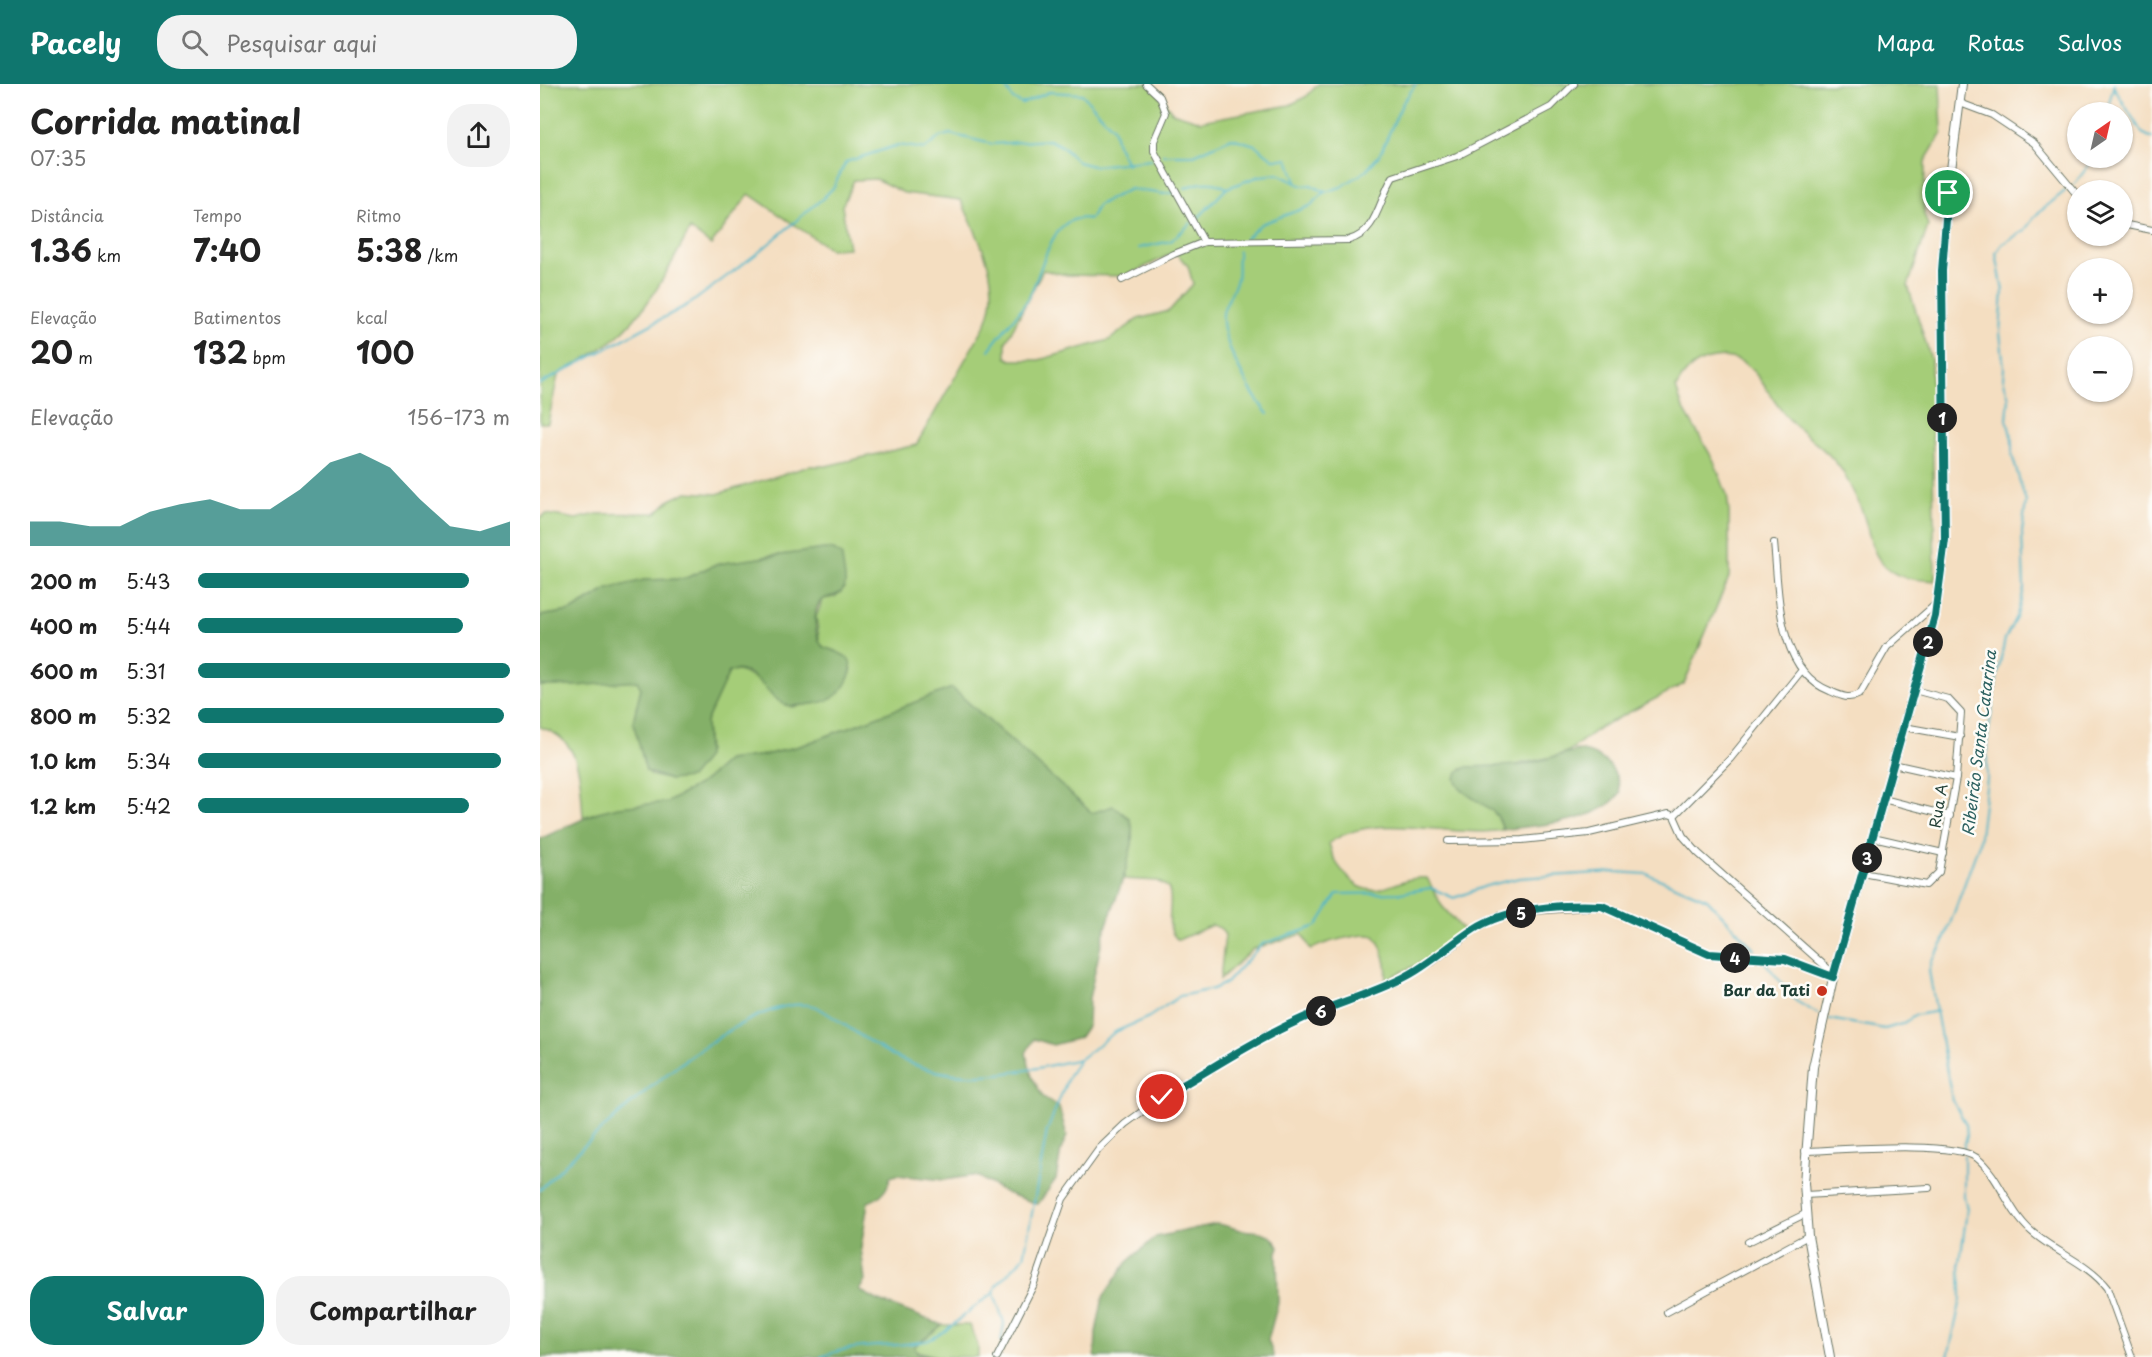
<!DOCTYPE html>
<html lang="pt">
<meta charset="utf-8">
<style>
:root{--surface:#fff;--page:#f2f2f2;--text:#222;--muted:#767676;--accent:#0f766e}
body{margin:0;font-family:"Playpen Sans",sans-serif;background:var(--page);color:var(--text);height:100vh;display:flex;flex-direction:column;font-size:22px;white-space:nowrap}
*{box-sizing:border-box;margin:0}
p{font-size:20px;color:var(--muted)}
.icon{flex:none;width:33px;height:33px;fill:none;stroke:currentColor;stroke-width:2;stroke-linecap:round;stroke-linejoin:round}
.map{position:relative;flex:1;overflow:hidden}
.details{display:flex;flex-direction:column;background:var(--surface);width:540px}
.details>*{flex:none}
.needle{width:39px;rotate:34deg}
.buttons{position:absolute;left:1527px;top:18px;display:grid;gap:12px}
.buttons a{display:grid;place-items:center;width:66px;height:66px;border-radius:50%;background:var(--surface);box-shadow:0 2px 4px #0004;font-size:30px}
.pin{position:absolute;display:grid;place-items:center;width:51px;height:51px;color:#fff;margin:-26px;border:3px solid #fff;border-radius:50%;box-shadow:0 2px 6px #0007}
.km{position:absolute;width:30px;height:30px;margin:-15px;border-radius:50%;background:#222;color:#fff;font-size:16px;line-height:30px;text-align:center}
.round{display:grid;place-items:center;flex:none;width:63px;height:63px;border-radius:24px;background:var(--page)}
.head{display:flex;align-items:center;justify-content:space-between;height:102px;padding:0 30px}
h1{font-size:33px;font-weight:700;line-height:45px}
.stats{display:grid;grid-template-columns:repeat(3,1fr);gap:9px;height:102px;padding:6px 30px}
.stats div{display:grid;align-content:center}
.stats b{font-size:30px;font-weight:700}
.stats small{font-size:16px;font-weight:400}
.stats p{font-size:16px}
.chart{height:168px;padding:12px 30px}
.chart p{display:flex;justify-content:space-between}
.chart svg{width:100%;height:108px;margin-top:6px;fill:var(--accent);opacity:.7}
.action{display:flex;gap:12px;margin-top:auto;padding:12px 30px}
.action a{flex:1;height:69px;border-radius:24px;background:var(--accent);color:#fff;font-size:24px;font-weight:700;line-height:69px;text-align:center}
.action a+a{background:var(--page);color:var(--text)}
ul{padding:0 30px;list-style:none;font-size:20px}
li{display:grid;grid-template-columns:96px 72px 1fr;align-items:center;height:45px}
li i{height:15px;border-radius:8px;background:var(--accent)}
header{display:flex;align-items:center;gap:36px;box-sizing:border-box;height:84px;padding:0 30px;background:var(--accent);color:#fff}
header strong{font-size:28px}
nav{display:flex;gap:33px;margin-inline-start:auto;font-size:21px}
.search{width:420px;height:54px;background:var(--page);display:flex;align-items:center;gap:15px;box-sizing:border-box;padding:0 21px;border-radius:24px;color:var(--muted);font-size:22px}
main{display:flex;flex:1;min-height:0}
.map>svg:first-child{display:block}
.green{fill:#a5cd78;stroke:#628556;stroke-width:1.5;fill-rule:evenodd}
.forest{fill:#84b068;stroke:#52764e;stroke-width:1.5}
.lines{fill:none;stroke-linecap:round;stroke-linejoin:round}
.stream{stroke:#4ab4c8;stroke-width:2}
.minor-casing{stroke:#6a7565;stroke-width:8}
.tertiary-casing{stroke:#6a7565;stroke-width:10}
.minor{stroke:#fff;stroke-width:6}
.tertiary{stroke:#fff;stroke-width:8}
.route-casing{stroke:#fff;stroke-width:12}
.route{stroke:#0f766e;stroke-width:8}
.poi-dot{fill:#c8321e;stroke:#fdfcf7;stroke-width:2}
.labels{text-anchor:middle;stroke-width:5;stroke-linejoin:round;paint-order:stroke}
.street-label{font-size:15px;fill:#1f3d34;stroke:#fdfcf7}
.poi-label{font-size:15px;font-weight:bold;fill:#1f3d34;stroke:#fdfcf7;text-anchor:end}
.water-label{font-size:16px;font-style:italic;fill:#2c6160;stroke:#fdfcf7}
</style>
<header>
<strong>Pacely</strong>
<div class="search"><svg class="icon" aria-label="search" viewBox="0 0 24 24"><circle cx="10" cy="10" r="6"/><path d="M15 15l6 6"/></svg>Pesquisar aqui</div>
<nav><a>Mapa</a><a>Rotas</a><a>Salvos</a></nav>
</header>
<main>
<section class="details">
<div class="head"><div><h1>Corrida matinal</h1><p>07:35</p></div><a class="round"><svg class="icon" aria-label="share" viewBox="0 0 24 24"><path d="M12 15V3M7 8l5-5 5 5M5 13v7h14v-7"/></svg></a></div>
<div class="stats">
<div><p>Distância</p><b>1.36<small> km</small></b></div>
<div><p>Tempo</p><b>7:40</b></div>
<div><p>Ritmo</p><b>5:38<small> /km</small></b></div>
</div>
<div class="stats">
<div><p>Elevação</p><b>20<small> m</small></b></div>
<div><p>Batimentos</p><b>132<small> bpm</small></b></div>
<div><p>kcal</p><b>100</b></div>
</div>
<div class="chart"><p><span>Elevação</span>156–173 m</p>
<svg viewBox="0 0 160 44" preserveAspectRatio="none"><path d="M0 44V34L10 34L20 36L30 36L40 30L50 27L60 25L70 29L80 29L90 21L100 10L110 6L120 12L130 25L140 36L150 38L160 34V44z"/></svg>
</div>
<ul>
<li><b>200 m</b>5:43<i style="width:87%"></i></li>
<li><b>400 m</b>5:44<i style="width:85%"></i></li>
<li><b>600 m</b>5:31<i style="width:100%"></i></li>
<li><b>800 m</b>5:32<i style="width:98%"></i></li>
<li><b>1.0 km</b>5:34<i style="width:97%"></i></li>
<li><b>1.2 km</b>5:42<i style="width:87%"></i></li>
</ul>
<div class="action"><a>Salvar</a><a>Compartilhar</a></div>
</section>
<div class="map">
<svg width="1612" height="1273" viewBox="0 0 1612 1273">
<rect width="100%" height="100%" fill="#fdfcf7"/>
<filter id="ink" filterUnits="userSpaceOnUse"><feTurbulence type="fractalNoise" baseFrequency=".0167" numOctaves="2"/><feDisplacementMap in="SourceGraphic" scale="12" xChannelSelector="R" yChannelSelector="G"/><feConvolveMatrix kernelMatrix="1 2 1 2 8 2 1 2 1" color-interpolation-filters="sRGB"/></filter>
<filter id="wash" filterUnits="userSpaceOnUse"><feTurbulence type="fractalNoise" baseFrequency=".008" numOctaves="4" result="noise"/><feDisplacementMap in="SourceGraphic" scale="24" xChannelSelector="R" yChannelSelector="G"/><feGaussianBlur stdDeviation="1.35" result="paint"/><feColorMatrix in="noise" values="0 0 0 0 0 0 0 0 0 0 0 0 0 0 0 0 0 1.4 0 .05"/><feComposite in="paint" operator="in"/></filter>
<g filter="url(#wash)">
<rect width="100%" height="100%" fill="#f4dec1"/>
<!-- green -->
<g class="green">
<path d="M 0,0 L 611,0 L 632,28 L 661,37 L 750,21 L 767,12 L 778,0 L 1400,0 L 1402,49 L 1385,77 L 1384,130 L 1388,142 L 1368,202 L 1391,275 L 1395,497 C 1373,495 1356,496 1341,478 C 1330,465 1328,442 1322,427 C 1317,414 1310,401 1304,390 C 1290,366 1267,355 1249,335 C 1221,307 1216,264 1169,275 C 1153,279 1143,290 1136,304 L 1142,322 L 1174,377 L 1187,411 L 1189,428 L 1189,493 L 1144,600 L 1059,644 L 1029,667 L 1016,672 L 966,683 L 922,685 L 918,688 L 916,699 L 956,728 L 963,746 C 908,755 837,725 789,759 C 792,773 797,781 806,791 C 835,825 854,790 887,794 L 902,822 L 925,848 L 895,872 L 845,896 C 850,885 842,860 834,852 C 823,848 780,859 771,866 L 762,850 L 713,865 L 680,895 L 685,851 L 680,844 L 672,841 L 638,856 C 621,841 636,820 628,803 L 617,797 L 583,795 L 592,760 L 592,742 L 558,729 L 552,729 L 412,604 L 263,661 L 225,671 L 188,676 L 162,699 L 128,718 L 58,728 L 43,733 C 40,696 43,656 0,643 L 0,602 L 97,597 L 101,604 L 93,638 L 102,666 L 103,678 L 111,691 L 130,696 L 168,668 L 166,638 L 189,588 L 199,587 L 218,596 L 227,603 L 233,612 L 251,623 C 275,619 296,618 308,595 C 312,588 313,583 309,577 C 301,567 288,568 280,560 L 276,533 L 283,515 L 295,513 L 305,500 L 303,489 L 269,468 L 227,472 L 203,478 L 176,480 L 144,495 L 104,496 L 59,510 L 31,527 L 0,532 L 0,434 L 6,430 L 36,435 L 57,430 L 116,429 L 130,416 L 147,408 L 177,410 L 270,382 L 286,382 L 376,361 L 445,241 C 465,197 438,155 421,116 L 364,109 L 336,95 L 314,96 L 302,122 L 309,164 L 290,165 L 209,110 L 171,161 L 150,145 C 129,184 109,227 73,256 C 56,269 37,279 18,291 L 8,339 L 0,339 ZM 635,168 L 648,182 L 653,200 L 629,227 L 598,235 L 569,256 L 499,276 L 471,276 L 466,273 L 466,258 L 503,186 L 527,191 L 586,192 Z"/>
<polygon points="402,1241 430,1241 438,1263 438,1273 398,1273 374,1266 376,1260"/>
</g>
<!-- forest -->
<g class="forest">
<path d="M 284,465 L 294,466 L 302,472 C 302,480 306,492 305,500 C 303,512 292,511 284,515 C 270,523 275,554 283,563 C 300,568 319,574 308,595 C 305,602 300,609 294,613 C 283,620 266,621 253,622 C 232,625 217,577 189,588 L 166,638 L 167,673 L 150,694 L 130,696 L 106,687 L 93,638 L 101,604 L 97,597 L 36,602 L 0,602 L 0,532 L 31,527 L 68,505 L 104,496 L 144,495 L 176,480 Z"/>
<path d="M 412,604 L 552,729 L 573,722 L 589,734 L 592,742 L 592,760 L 585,789 L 563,852 L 549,914 L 548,941 L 539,954 L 513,961 L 494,955 L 486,969 L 492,993 L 503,1013 L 519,1023 L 527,1052 L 521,1066 L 516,1095 L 498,1120 L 466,1109 L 439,1093 L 430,1092 L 404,1096 L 357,1091 L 350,1093 C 348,1107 340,1114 328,1118 L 321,1164 L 325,1197 L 319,1206 L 337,1216 L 402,1241 L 374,1263 L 378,1269 L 398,1273 L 0,1273 L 0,755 L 58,728 L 78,723 L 128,718 L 162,699 L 188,676 L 225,671 L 263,661 Z"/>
<path d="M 1038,666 C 1062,670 1078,683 1080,709 C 1058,740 998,740 963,746 C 958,717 923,719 915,694 L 918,688 L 927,683 L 983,681 Z"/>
<path d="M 676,1140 C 685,1141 693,1144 701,1146 C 716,1148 730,1145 739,1163 L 737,1168 L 738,1219 L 728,1256 L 734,1273 L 555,1273 L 556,1248 L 563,1213 L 587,1178 L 616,1153 Z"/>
</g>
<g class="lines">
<!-- stream -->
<g class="stream">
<polyline points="430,0 441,3 464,1 473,15 482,20 509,8 542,10 573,44 577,60 587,80"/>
<polyline points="1573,2 1602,49 1612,54"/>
<polyline points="1567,28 1574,0"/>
<polyline points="623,71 654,71 692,54 715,61 733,75 748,75 756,98"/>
<polyline points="1534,101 1554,74"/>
<path d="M 645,104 C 659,98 673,96 687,104"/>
<polyline points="658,134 687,104 720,92 738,90 762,102 771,101 785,108"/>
<polyline points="705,155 721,140 770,122 785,108 801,103 826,87 840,70 862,20 876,0"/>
<polyline points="599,164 631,157 651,139"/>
<path d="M 699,167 C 696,176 699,185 697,195 C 694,205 688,215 684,225 C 676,250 711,311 728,330"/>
<path d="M 449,266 C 460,250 475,235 486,218 C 504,191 507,127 550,135 L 558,121 L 590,105 L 624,110 L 636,108"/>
<polyline points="0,300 151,219 219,168 282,115 293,104 306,78 358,61 385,65 400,53 410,50 452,60 509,56 520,61 538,78 553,82 611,76"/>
<polyline points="1224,877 1256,917 1278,930"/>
<polyline points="1289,935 1345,945 1362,940 1376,931 1398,927"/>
<polyline points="1423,1066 1427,1052 1426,1040 1412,1016 1389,887 1392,877 1403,859 1439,760 1447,695 1447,657 1457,593 1465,555 1477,531 1484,505 1482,448 1486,418 1472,371 1472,355 1467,336 1469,314 1463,294 1464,284 1460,248 1463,207 1456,169 1462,160 1484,147 1497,130 1525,107"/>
<path d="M 0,1106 C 45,1058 210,899 277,923 C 304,939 328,959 356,973 C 419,1004 474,989 540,975"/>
<polyline points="454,1209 464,1239 461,1258"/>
<path d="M 281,1273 C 314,1258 350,1265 386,1257 C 404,1252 435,1220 454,1209 L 456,1202 L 484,1173 L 507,1047 L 529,991 L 540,975 L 575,948 L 609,933 L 640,912 L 673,905 L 686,899 L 722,860 L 777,842 L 797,810 L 860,809 L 891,804 L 914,814 L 946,802 L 979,794 L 1074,788 L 1107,790 L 1167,815 L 1214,865"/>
<polyline points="1408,1273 1421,1215 1420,1179 1427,1125 1424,1112 1424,1071"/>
</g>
</g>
</g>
<g filter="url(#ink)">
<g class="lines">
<defs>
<g id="minor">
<polyline points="606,0 620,13 626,29 614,57 614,67 664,158"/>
<polyline points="1420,19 1452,31 1494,59 1538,112"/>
<polyline points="1582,140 1612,146"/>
<path d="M 582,196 L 634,170 L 664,158 L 809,156 C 837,149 839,115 853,93 L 917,72 L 1011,23 L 1034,0"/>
<path d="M 1234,459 C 1239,506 1236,586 1290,607 C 1301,612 1309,616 1320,610 L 1347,563 L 1397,519"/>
<polyline points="1364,643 1420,653"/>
<polyline points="1353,680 1416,694"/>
<polyline points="1343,715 1410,732"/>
<polyline points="1134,732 1190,675 1262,586"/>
<polyline points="1333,753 1403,769"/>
<polyline points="908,757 982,756 1049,749 1129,730 1134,732 1143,752 1158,769 1294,890"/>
<polyline points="1323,789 1386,801 1399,788 1416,694 1421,629 1408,615 1374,606"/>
<path d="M 1265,1067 C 1298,1066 1414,1056 1437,1074 C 1460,1093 1468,1127 1491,1147 C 1514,1168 1548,1179 1567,1204 L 1592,1273"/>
<polyline points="1265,1111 1389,1104"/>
<polyline points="1208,1158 1267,1129"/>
<polyline points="1127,1228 1268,1152"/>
<polyline points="457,1273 493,1202 523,1115 559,1065 585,1040 622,1013 721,954 757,937 862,895 892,878 944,838 959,832 993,827 1062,822 1169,870 1245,875 1293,893"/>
</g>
<polyline id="tertiary" points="1290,1273 1268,1152 1264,1099 1273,983 1294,890 1395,532 1405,456 1402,187 1408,109 1422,0"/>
</defs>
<!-- minor casing -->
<use href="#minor" class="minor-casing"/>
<!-- tertiary casing -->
<use href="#tertiary" class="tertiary-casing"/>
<!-- minor -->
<use href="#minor" class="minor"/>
<!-- tertiary -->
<use href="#tertiary" class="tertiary"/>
</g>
</g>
<g class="lines" filter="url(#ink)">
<defs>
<path id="route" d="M 622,1013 C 667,988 710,958 757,937 C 791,921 829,911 863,894 C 890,881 909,861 934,845 C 966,824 1024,820 1062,822 L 1169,870 L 1245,875 L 1293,893 L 1395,532 L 1405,456 L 1402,187 L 1408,109"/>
</defs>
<!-- route casing -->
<use href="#route" class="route-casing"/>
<!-- route -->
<use href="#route" class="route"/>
</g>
<!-- markers -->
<circle class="poi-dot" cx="1282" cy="907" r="6"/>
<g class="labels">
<!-- street labels -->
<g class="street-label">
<text transform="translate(1399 722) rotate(-80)" y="5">Rua A</text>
</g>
<!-- poi labels -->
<g class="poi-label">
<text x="1270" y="912">Bar da Tati</text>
</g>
<!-- water labels -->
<g class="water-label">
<text transform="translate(1439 659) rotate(-83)" y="6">Ribeirão Santa Catarina</text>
</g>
</g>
</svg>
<div class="buttons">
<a><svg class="needle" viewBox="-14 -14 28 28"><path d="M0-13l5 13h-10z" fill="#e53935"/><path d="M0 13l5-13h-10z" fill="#767676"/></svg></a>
<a><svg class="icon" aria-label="layers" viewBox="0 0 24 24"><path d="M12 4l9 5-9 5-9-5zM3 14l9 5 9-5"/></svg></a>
<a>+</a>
<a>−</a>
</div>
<div class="pin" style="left:1408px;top:109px;background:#1e9e55"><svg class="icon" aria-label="arrive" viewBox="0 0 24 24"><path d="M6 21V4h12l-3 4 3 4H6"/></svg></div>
<div class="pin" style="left:622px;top:1013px;background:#d93025"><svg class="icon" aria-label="check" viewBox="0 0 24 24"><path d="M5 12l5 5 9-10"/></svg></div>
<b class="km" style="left:1402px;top:334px">1</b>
<b class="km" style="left:1388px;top:558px">2</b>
<b class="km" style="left:1327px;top:774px">3</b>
<b class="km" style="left:1195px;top:874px">4</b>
<b class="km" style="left:981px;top:829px">5</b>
<b class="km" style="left:781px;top:927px">6</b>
</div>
</main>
